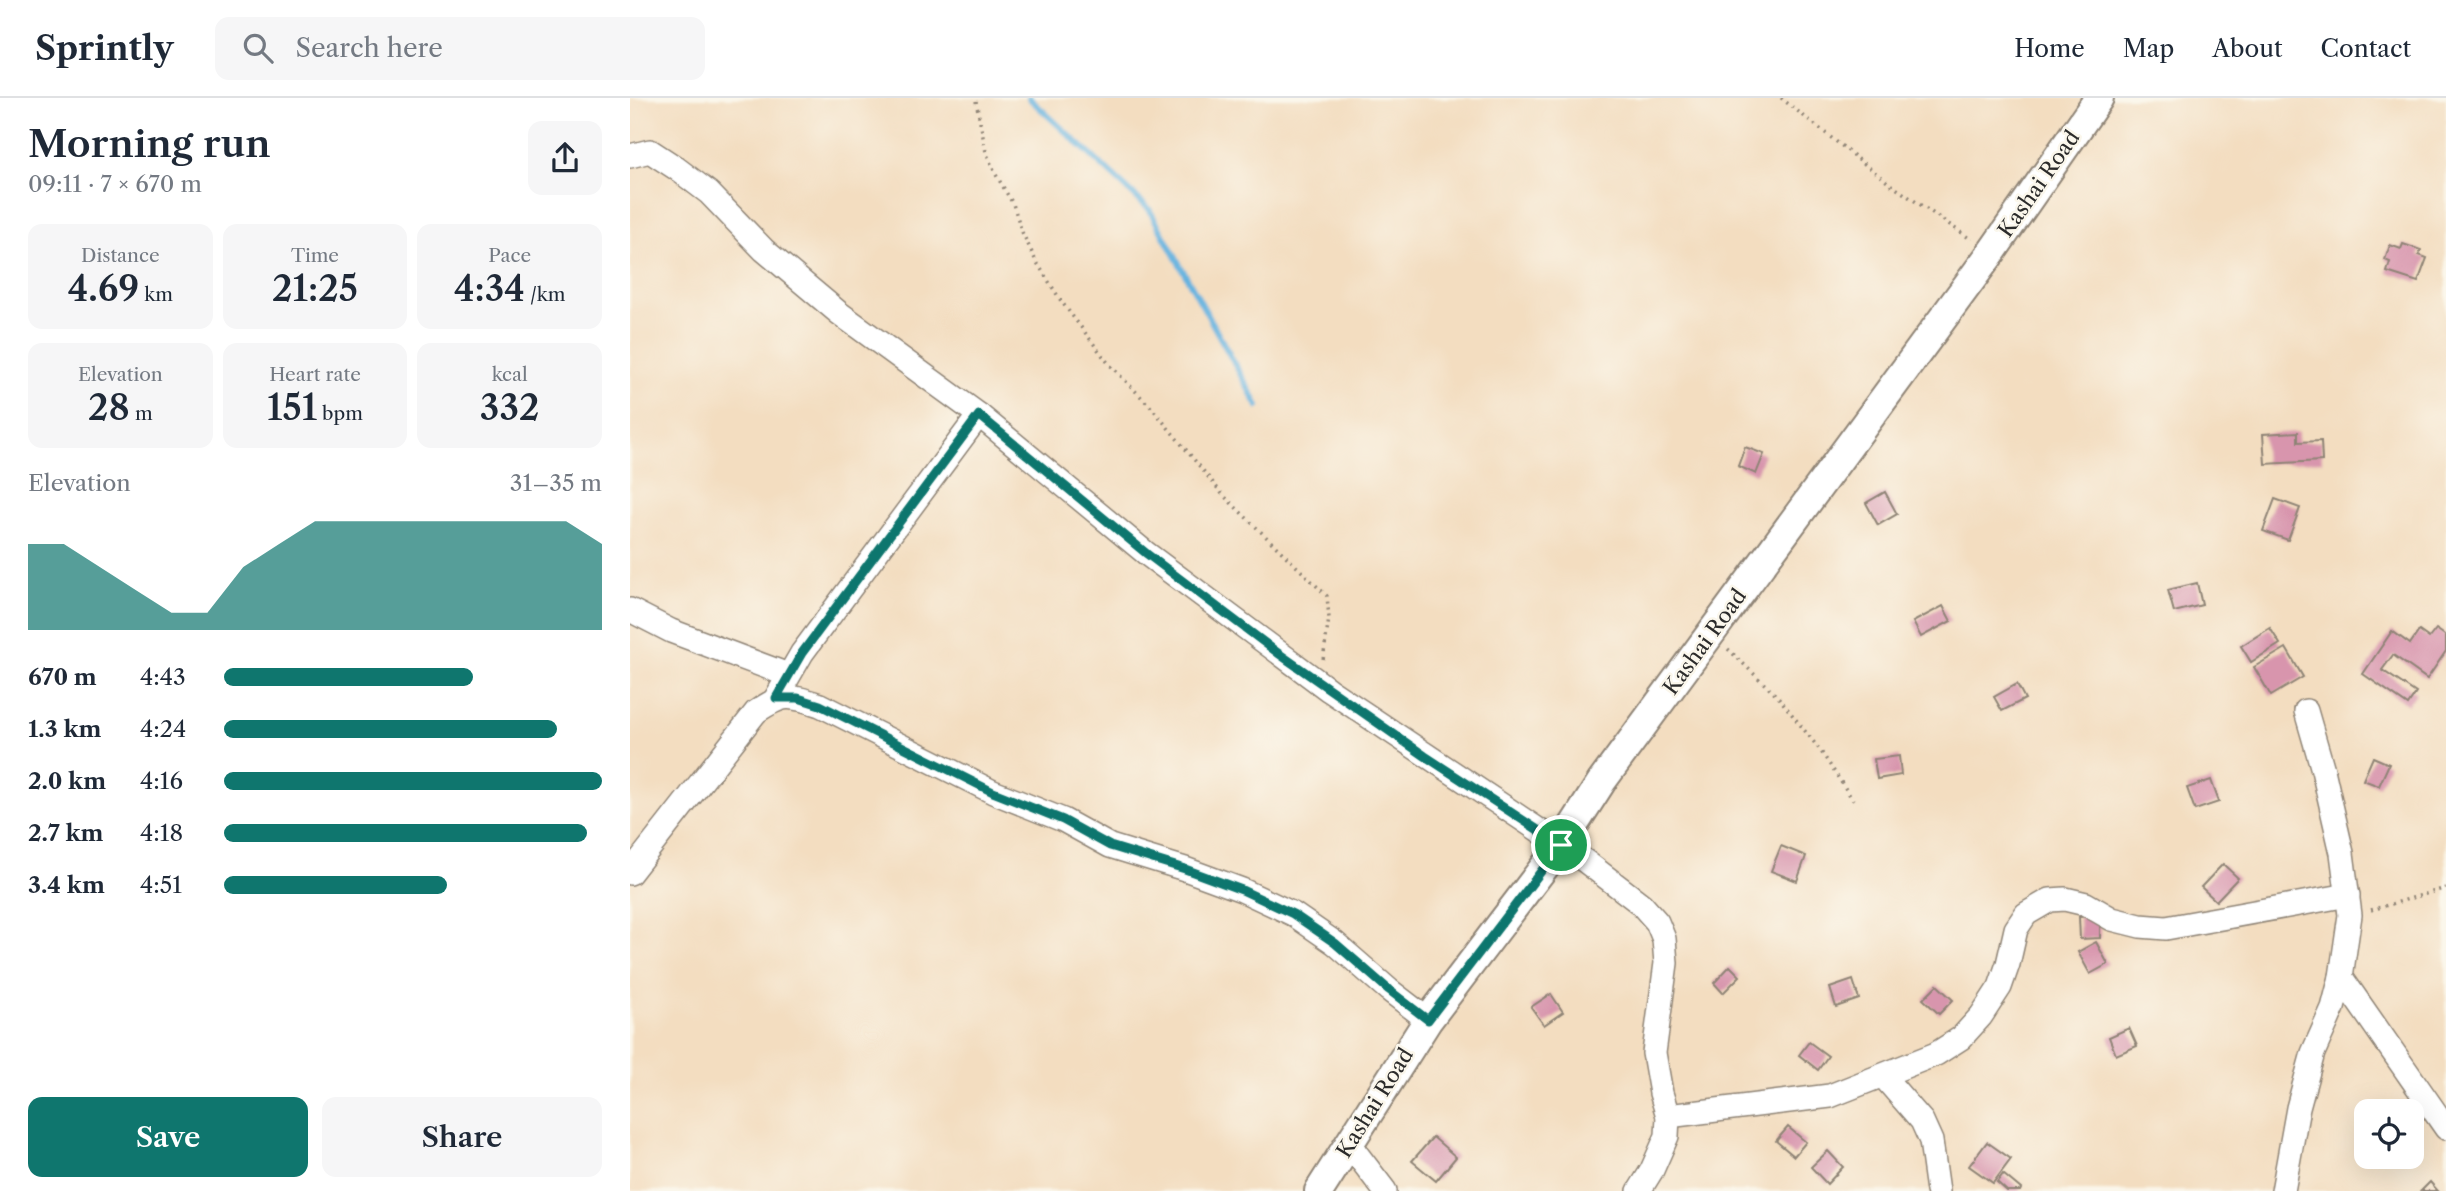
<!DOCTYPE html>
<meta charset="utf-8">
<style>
:root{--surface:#fff;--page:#f6f6f7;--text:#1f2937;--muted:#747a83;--line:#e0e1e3;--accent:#0f766e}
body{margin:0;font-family:"Libre Caslon Text",serif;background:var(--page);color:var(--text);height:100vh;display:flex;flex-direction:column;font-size:26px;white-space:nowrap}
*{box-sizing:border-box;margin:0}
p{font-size:23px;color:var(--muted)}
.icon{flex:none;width:38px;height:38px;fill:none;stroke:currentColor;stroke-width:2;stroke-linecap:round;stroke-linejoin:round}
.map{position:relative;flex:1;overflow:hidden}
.drawer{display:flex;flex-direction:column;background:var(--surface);width:630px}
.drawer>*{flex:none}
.buttons{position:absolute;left:1724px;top:1001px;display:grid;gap:14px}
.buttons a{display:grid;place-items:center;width:70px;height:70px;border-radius:14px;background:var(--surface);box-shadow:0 7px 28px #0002;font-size:35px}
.pin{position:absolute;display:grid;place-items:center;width:60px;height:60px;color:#fff;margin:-30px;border:4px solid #fff;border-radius:50%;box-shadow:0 2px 7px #0007}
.round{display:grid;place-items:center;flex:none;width:74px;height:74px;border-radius:14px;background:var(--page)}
.overview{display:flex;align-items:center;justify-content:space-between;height:119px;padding:0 28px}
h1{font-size:38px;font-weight:600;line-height:52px}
.figures{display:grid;grid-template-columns:repeat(3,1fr);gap:10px;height:119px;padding:7px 28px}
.figures div{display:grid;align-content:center;border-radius:14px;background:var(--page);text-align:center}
.figures b{font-size:35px;font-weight:600}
.figures small{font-size:19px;font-weight:400}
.figures p{font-size:19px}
.chart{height:196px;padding:14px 28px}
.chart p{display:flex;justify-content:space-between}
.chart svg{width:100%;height:126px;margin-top:7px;fill:var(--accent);opacity:.7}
.primary-button{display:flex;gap:14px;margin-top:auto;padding:14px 28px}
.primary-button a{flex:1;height:80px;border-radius:14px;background:var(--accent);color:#fff;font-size:28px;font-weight:600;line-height:80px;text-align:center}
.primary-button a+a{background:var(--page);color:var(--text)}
ul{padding:0 28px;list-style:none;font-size:23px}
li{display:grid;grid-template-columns:112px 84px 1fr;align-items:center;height:52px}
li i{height:18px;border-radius:9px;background:var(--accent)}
header{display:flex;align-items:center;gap:42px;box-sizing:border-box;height:98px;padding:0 35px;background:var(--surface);border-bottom:2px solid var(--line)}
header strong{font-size:33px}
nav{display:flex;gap:38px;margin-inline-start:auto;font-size:24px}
.search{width:490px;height:63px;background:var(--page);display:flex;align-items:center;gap:18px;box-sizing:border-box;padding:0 24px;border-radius:14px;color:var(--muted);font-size:26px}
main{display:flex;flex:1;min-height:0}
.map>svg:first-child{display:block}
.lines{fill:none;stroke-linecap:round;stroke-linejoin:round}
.stream{stroke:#65b2df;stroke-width:6}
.building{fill:#d895ad}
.minor-casing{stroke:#8f8476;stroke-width:26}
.tertiary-casing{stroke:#8f8476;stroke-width:32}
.path{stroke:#8f8476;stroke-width:3.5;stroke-dasharray:2 5;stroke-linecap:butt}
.minor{stroke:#fff;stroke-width:23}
.tertiary{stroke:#fff;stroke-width:28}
.route-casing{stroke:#fff;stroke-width:14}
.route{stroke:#0f766e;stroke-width:9}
.labels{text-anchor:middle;stroke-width:5;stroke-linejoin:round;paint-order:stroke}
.street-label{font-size:21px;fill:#2b2b2b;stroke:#fbf7ec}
</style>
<header>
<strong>Sprintly</strong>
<div class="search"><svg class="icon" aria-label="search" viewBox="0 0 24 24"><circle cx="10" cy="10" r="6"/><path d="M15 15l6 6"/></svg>Search here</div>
<nav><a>Home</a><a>Map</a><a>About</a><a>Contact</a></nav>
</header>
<main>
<section class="drawer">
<div class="overview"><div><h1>Morning run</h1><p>09:11 · 7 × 670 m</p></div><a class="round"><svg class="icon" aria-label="share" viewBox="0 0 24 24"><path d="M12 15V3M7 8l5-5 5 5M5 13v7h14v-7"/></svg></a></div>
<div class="figures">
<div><p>Distance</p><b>4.69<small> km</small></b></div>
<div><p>Time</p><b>21:25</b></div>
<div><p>Pace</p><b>4:34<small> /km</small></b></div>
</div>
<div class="figures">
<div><p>Elevation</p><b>28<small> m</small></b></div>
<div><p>Heart rate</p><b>151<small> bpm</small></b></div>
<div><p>kcal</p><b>332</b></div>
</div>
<div class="chart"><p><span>Elevation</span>31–35 m</p>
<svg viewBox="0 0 160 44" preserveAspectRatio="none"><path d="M0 44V14L10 14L20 22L30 30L40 38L50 38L60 22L70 14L80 6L90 6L100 6L110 6L120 6L130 6L140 6L150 6L160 14V44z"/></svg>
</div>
<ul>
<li><b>670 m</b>4:43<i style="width:66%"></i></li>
<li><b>1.3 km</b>4:24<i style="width:88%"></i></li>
<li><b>2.0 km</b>4:16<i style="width:100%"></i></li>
<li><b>2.7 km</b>4:18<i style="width:96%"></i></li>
<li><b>3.4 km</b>4:51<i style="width:59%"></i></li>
</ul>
<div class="primary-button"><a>Save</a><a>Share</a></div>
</section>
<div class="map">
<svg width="1816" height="1093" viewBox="0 0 1816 1093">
<rect width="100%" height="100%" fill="#fbf7ec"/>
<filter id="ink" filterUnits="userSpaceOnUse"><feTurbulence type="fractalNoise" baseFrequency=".0143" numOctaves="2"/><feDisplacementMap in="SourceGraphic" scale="14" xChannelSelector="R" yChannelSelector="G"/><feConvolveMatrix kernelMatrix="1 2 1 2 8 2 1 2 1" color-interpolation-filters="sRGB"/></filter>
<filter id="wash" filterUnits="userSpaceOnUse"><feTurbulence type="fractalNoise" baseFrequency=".00686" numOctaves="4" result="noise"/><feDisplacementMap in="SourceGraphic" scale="28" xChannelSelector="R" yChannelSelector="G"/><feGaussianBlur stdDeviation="1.57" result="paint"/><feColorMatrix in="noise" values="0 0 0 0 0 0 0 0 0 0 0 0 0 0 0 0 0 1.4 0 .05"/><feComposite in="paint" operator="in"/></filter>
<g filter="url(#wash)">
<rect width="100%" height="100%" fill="#f3ddc0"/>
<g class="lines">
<!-- stream -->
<polyline class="stream" points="399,0 519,111 628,308"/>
</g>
<g id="blocks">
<!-- building -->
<g class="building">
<polygon points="1773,146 1791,152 1789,157 1797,160 1788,184 1757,174 1760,164 1755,162 1760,147 1771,151"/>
<polygon points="1668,334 1668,344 1691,343 1692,363 1635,366 1633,336"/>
<polygon points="1115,349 1134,356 1126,376 1108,368"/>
<polygon points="1255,394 1267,416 1248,427 1236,405"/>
<polygon points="1645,401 1670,410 1658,442 1633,433"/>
<polygon points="1567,485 1572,507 1544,514 1538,492"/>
<polygon points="1313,508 1321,523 1291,539 1283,524"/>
<polygon points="1640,530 1650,546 1621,564 1611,548"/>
<polygon points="1806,531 1816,538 1816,553 1797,581 1763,557 1752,572 1786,595 1778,607 1733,576 1762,533 1780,546 1789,533 1799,540"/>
<polygon points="1656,550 1673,579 1641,598 1624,569"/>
<polygon points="1387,586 1395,601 1372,613 1364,599"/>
<polygon points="1269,658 1271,677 1247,681 1244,661"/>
<polygon points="1743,659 1759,666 1749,688 1733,682"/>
<polygon points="1581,682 1589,704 1565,712 1557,690"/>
<polygon points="1151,748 1176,758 1167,783 1141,773"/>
<polygon points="1593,766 1608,780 1586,803 1571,789"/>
<polygon points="1470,818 1470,840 1450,841 1449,819"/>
<polygon points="1466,844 1478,866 1460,876 1448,854"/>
<polygon points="1100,868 1110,878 1093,895 1084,885"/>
<polygon points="1223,882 1229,901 1206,909 1200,890"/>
<polygon points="1307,887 1323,902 1309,916 1293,901"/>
<polygon points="921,896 933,914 914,927 901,909"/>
<polygon points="1499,930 1507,948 1486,957 1479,939"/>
<polygon points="1179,944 1198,958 1188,972 1169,957"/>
<polygon points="1158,1029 1176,1044 1164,1058 1146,1043"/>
<polygon points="803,1039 826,1059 806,1083 782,1063"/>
<polygon points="1357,1044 1381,1061 1363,1085 1339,1068"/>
<polygon points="1198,1053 1213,1069 1197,1086 1181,1069"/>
<polygon points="1373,1076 1391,1091 1390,1093 1377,1093 1367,1084"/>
<polygon points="1800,1084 1808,1093 1791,1093"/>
</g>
</g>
</g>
<g filter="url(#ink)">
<use href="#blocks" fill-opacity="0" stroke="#8f8476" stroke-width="2"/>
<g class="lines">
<defs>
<g id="minor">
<polyline points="0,58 20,53 46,70 79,95 134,152 209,215 349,317 517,456 699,592 955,763 1011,806 1027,824 1034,841 1036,865 1024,955 1031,995 1038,1018 1037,1038 1022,1072 1009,1093"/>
<polyline points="0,512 41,533 158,577"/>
<polyline points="146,600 172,555 349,317"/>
<path d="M 0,775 L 126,614 C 154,595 159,597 190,607 L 363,694 L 433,722 L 480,748 L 555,771 L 612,792 L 663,816 L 705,845 L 759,892 L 798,922"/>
<polyline points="1711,879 1816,1030"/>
<polyline points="1253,978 1292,1023 1301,1043 1308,1093"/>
<polyline points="1038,1018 1200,998 1306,956 1331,940 1351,918 1370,889 1378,866 1386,831 1396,816 1420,802 1435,801 1456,806 1482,821 1510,828 1536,830 1718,797"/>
<polyline points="719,1046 755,1093"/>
<polyline points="1653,1093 1668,1010 1683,955 1703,910 1711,879 1720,817 1712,755 1693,672 1676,613"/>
</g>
<polyline id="tertiary" points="689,1093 798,922 931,747 972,683 1361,155 1469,0"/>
</defs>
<!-- minor casing -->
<use href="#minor" class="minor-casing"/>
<!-- tertiary casing -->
<use href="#tertiary" class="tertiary-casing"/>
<!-- path -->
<g class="path">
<polyline points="1151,0 1260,86 1342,142"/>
<polyline points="346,3 356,54 365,75 383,106 392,134 406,163 431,203 479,266 522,310 593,397 697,498 699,520 693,562"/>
<polyline points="1098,551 1149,600 1190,652 1223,702"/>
<polyline points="1741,812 1816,790"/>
</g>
<!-- minor -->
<use href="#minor" class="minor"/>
<!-- tertiary -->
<use href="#tertiary" class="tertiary"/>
</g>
</g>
<g class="lines" filter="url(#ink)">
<defs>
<polygon id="route" points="349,317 517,456 648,555 795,658 931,747 798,922 759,892 705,845 663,816 612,792 555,771 480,748 433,722 363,694 190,607 168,600 146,600 172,555"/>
</defs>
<!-- route casing -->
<use href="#route" class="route-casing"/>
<!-- route -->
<use href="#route" class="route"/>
</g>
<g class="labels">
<!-- street labels -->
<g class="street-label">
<text transform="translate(1409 86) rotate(-55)" y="7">Kashai Road</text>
<text transform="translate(1075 544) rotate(-54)" y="7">Kashai Road</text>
<text transform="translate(745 1005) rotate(-58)" y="7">Kashai Road</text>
</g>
</g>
</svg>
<div class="buttons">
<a><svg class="icon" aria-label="locate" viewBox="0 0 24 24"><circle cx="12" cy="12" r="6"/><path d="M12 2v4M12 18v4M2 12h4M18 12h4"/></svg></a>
</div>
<div class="pin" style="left:931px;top:747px;background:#1e9e55"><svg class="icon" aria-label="arrive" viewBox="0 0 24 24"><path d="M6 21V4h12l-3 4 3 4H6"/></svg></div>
</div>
</main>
